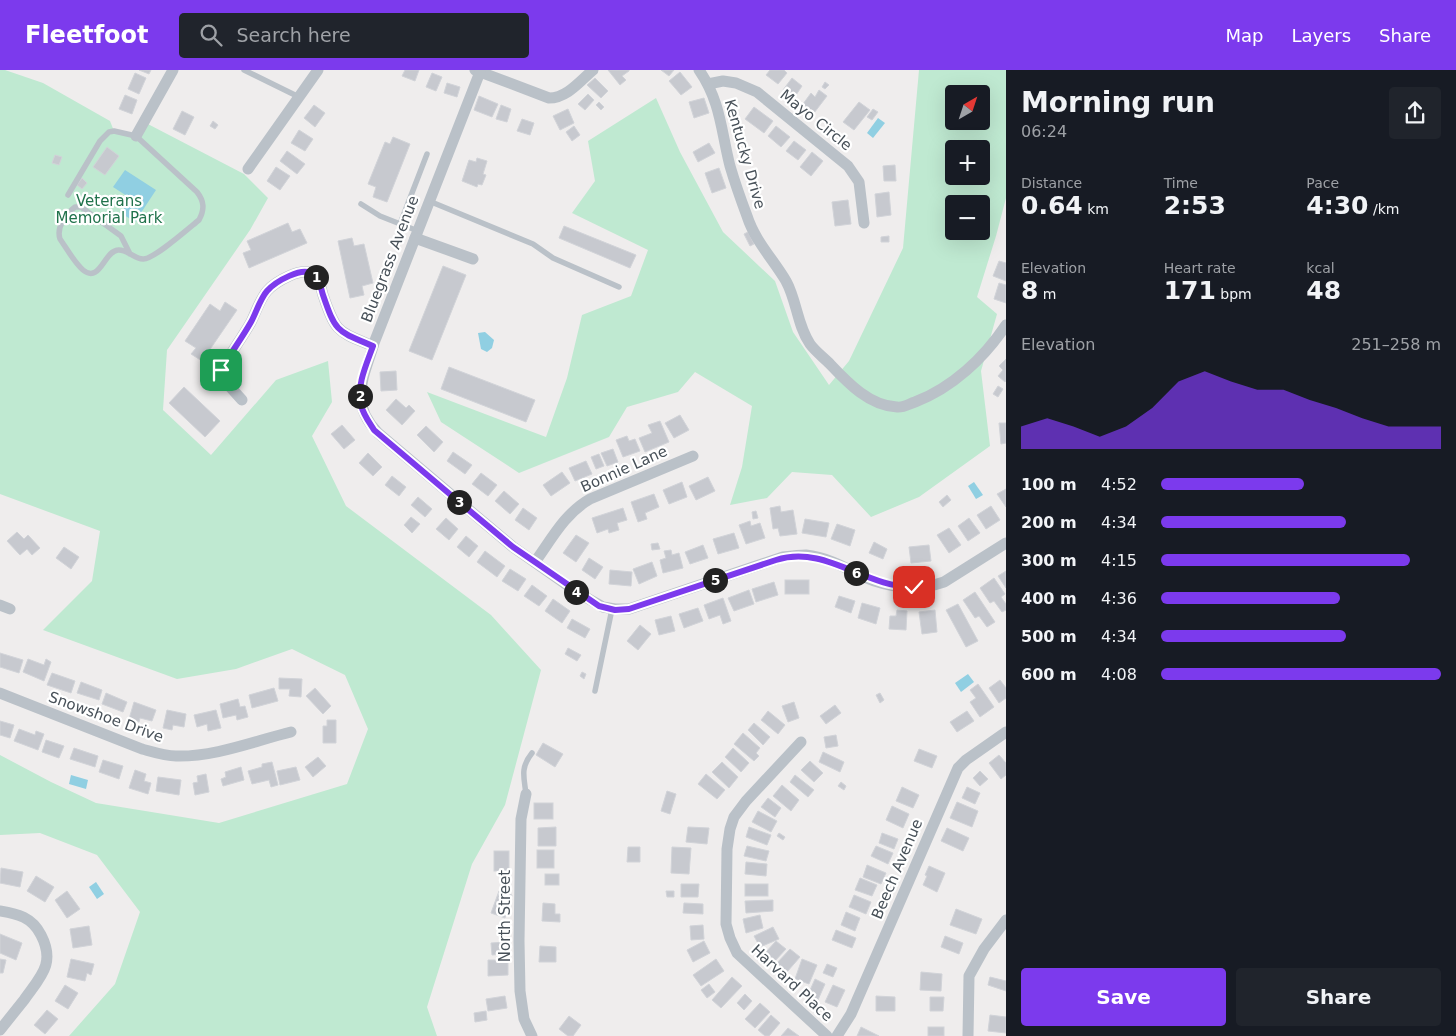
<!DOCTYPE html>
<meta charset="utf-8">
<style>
:root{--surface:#171b24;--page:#20242c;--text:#f1f3f6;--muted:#9ea1a6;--accent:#7c3aed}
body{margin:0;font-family:"DejaVu Sans",sans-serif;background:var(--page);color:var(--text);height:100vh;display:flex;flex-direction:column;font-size:19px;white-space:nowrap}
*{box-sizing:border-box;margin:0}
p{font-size:16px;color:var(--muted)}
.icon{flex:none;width:28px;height:28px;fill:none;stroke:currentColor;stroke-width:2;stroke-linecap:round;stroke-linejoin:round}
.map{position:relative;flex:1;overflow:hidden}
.details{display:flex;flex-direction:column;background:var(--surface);width:450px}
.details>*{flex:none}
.needle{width:32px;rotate:39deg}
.buttons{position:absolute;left:945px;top:15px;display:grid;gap:10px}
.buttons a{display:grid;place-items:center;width:45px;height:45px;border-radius:5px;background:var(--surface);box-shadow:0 5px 20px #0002;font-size:25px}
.pin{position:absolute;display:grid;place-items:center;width:42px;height:42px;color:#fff;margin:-21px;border-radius:10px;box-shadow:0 2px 8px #0006}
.km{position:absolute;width:25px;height:25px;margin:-12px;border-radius:50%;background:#222;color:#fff;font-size:14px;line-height:25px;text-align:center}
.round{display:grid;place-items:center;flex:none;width:52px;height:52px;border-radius:5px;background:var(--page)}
.headline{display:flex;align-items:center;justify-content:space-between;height:85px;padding:0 15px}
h1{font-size:28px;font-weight:700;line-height:38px}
.metrics{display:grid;grid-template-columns:repeat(3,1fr);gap:8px;height:85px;padding:5px 15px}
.metrics div{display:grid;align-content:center}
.metrics b{font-size:25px;font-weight:700}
.metrics small{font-size:14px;font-weight:400}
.metrics p{font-size:14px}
.chart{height:140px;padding:10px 15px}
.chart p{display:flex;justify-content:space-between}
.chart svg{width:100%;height:90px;margin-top:5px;fill:var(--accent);opacity:.7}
.primary-button{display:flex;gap:10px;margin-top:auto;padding:10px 15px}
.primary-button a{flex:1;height:58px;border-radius:5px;background:var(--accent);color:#fff;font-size:20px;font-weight:700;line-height:58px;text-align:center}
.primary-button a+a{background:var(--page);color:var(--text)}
ul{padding:0 15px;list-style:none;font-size:16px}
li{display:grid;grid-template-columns:80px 60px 1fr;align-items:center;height:38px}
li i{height:12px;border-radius:6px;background:var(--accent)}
header{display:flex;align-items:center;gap:30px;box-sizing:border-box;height:70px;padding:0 25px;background:var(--accent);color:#fff}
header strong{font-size:24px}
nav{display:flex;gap:28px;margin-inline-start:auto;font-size:18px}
.search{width:350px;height:45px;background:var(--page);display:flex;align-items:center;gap:12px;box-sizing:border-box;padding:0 18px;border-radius:5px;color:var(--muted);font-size:19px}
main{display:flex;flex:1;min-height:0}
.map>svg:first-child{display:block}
.green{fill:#bfe9d1;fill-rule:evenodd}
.water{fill:#90cfe2}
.building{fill:#c7c9cf;stroke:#d1d3d8}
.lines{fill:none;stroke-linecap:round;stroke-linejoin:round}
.service{stroke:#bac1c8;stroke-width:5.5}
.minor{stroke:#bac1c8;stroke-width:11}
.route-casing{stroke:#fff;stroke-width:10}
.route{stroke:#7c3aed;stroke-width:6}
.labels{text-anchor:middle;stroke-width:4.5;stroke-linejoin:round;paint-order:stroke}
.street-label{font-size:15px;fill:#475058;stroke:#fff}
.park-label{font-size:15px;fill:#20724b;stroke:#fff}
</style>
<header>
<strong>Fleetfoot</strong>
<div class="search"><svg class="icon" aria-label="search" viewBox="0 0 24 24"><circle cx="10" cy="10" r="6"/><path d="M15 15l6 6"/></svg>Search here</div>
<nav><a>Map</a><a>Layers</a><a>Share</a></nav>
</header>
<main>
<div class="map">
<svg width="1006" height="966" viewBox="0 0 1006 966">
<rect width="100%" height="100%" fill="#efeded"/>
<!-- green -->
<g class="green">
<polygon points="0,0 5,0 43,13 110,51 114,61 136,66 144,52 244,104 268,128 250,160 167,280 163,340 211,385 276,310 328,291 332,332 312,366 346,436 491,545 541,600 505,735 472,794 427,937 437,966 69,966 115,914 140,842 97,785 40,763 0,765 0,685 51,712 96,733 219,753 347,714 368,659 345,605 292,579 236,599 177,609 43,560 92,511 100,461 0,424"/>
<path d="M 919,0 L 1006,0 L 1006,128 L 996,166 L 977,227 L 997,244 L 981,301 L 990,376 L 919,427 L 871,447 L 832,405 L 792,402 L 767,428 L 730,435 L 742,397 L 752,336 L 695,302 L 678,322 L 627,337 L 609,367 L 519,403 L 441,352 L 427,322 L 546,367 L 567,308 L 582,245 L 631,226 L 648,180 L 572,143 L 595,111 L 588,71 L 656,28 L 680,82 L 723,162 L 775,211 L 793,262 L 829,315 L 849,291 L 903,178 ZM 954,24 L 981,24 L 981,51 L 954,51 ZM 954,79 L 981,79 L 981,106 L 954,106 ZM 954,134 L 981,134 L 981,161 L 954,161 Z"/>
</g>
<!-- water -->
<g class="water">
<polygon points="878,48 885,53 873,68 867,63"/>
<polygon points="125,100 156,120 135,152 121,143 130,128 113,117"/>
<polygon points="485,262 494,270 492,278 487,282 481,279 478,263"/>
<polygon points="974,412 983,425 976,429 968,416"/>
<polygon points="968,604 974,612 961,622 955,613"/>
<polygon points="71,705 88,710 86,719 69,714"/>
<polygon points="96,812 104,824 97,829 89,817"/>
</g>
<!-- building -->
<g class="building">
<polygon points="139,0 151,0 149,4"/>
<polygon points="405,0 419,0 415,11 402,6"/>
<polygon points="608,0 629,0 629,1 622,6 626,10 620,15"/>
<polygon points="661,0 674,0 669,6"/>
<polygon points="770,0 784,0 787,3 778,14 766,5"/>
<polygon points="680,2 692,17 681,25 669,11"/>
<polygon points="135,3 146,8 139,24 128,19"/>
<polygon points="432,3 442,7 436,21 426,17"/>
<polygon points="595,8 608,21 601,28 587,15"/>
<polygon points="792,8 802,16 794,28 783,20"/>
<polygon points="825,12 829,15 825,19 822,17"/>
<polygon points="447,13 460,17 457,27 444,23"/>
<polygon points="819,20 827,26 814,43 803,34 811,23 815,27"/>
<polygon points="588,24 594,30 585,40 578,34"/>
<polygon points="125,25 137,30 132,44 119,39"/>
<polygon points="479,26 498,34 492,47 474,40"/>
<polygon points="704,28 709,43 694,48 689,32"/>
<polygon points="599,32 604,37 601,40 596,35"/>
<polygon points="859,32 870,40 854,60 843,52"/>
<polygon points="314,35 325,43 315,57 304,48"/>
<polygon points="501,35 511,39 507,52 496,49"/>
<polygon points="754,37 773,51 764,63 745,49"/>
<polygon points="568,39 574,53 560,60 553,46"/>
<polygon points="873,39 878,42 872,50 867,47"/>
<polygon points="182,41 194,47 185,65 173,59"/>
<polygon points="522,49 534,53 530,65 517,61"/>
<polygon points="213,51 218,55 215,59 210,56"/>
<polygon points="574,56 580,65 572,71 566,62"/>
<polygon points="776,56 790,67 781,77 768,66"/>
<polygon points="299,60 313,69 305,81 291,73"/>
<polygon points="393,67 410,74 387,132 373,127 376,117 368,114 385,72 390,74"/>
<polygon points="794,71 806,80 798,90 786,81"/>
<polygon points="709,73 715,83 698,92 693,82"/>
<polygon points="107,77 119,86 105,105 93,97"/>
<polygon points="287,81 305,94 297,104 280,91"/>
<polygon points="812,82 823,91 811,106 800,97"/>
<polygon points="55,85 62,87 59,95 52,93"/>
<polygon points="477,88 487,91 483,104 486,105 482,115 478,114 477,117 462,111 469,90 476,92"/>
<polygon points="895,95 896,111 884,111 883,96"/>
<polygon points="276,97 290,106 280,120 267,111"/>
<polygon points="719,98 726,118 712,123 705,103"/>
<polygon points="82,108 87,113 82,119 77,115"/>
<polygon points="889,122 891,145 877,147 875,124"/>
<polygon points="848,130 851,154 835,156 832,132"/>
<polygon points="288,153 292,162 300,159 307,173 249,198 243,183 251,180 247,171"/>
<polygon points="564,156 636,185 630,198 559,168"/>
<polygon points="748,162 754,174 750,176 744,164"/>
<polygon points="889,166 889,172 881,172 881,167"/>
<polygon points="352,168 354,176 364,174 373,213 362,216 364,225 350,228 338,171"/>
<polygon points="999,191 1006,193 1006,211 993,206"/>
<polygon points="443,196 466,205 432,290 409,281"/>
<polygon points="999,213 1006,215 1006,233 994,229"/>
<polygon points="225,232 237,240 202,291 191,284 196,278 185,271 210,234 220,241"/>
<polygon points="1006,289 1006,311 1005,312 998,306 1003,300 999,296"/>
<polygon points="449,297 535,330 526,352 441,319"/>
<polygon points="396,301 397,320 381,321 380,302"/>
<polygon points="998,316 1003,319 998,327 993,324"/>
<polygon points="184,317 220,351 205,367 169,333"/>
<polygon points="396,329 406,338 409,335 415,341 402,355 386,340"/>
<polygon points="680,345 689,360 674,368 665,353"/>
<polygon points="660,351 669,372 645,382 639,368 652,363 648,355"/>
<polygon points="999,353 1006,353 1006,373 1001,374"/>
<polygon points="342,355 355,370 344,379 331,364"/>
<polygon points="426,356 443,372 434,382 417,365"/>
<polygon points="627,366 629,371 635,369 640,381 623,387 616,370"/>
<polygon points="613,379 618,392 607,396 601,383"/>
<polygon points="453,382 472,395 465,404 447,391"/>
<polygon points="368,383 382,397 373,406 359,393"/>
<polygon points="599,384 604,396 596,399 591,387"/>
<polygon points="586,391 592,404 575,411 569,398"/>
<polygon points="562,402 570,413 551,426 543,415"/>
<polygon points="481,403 497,415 488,426 472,414"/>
<polygon points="392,406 406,417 399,426 385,415"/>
<polygon points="708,407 715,421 696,430 689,416"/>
<polygon points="682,412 687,427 669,434 663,420"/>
<polygon points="1006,419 1006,437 997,424"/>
<polygon points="504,421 519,434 510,444 495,431"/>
<polygon points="654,424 659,437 645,443 647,449 638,452 631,432"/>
<polygon points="947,425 951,430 943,437 939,432"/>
<polygon points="418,427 432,439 425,447 411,435"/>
<polygon points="780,436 781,442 793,440 797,464 780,466 778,458 773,459 770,438"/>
<polygon points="991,436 1000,450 986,459 977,445"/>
<polygon points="523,438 537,448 529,460 515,450"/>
<polygon points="623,438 627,450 617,453 619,460 609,463 608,459 597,463 592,448"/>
<polygon points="756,441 758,448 753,449 752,442"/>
<polygon points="411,447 420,454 412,463 404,455"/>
<polygon points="446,448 458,459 449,470 436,459"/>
<polygon points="969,448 980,463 968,471 958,456"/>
<polygon points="805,449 829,453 826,467 802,463"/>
<polygon points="750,451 751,456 760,453 765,468 746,474 739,455"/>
<polygon points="837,454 855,460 850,476 831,469"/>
<polygon points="949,458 961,475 949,483 937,465"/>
<polygon points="17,462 24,469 28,465 40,478 32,485 27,479 20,485 7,471"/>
<polygon points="734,463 739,478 718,484 713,469"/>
<polygon points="576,465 589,473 576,492 563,483"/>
<polygon points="466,466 478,476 469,487 457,477"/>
<polygon points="874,472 887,479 883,489 869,483"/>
<polygon points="658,473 660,479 652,480 651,474"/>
<polygon points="703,475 708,488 690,494 685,482"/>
<polygon points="929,475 931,491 911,493 909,477"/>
<polygon points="64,477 79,487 71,499 56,488"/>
<polygon points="671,480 672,485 679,483 683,498 663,503 660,490 666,488 664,481"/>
<polygon points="485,481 505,496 497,507 477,492"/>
<polygon points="589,488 603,497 595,509 582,500"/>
<polygon points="652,492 657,506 639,514 633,499"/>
<polygon points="510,499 526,509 518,521 502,511"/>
<polygon points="610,500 632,502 631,516 609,514"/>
<polygon points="1006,501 1006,518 998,506"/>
<polygon points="994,508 1005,524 1001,527 1006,534 1006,540 1002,542 994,531 990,533 980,518"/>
<rect x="785" y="510" width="24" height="14"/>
<polygon points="774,512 778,525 756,532 752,519"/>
<polygon points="532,515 547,526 539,536 524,526"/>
<polygon points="749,520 754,534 734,541 728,528"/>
<polygon points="975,522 995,552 987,557 979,546 975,548 963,530"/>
<polygon points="839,526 855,531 851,543 835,537"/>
<polygon points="723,528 731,551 723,554 720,545 709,549 704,535"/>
<polygon points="553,529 570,541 562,553 545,541"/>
<polygon points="862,533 880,538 876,554 858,548"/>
<polygon points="958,534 978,571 966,577 946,540"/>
<polygon points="698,538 703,551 684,558 679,544"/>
<polygon points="897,540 907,541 906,560 889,559 890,546 896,546"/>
<polygon points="935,540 937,562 922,564 919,542"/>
<polygon points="671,546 675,561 659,565 655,550"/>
<polygon points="572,549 590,559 585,568 567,558"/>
<polygon points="640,555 651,564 638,580 627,571"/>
<polygon points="568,578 581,585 577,591 565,584"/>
<polygon points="0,583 23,590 19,603 0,597"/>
<polygon points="28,589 44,595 46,589 51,592 44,611 23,602"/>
<polygon points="582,602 586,604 584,609 580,606"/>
<polygon points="52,603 75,611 71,623 47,615"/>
<polygon points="279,608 302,609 301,627 289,626 290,619 279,619"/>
<polygon points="1000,610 1006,618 1006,628 999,633 989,618"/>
<polygon points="81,612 102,620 99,630 77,623"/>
<polygon points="978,614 994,637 980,647 970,632 976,628 970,620"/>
<polygon points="274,618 278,631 252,638 249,625"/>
<polygon points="315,618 331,636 323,644 306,626"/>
<polygon points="106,623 127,632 123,642 102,634"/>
<polygon points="880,623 884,630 880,633 876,625"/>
<polygon points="238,629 240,637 245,636 248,647 237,650 236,645 223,648 220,634"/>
<polygon points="134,632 156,640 152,651 140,648 139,652 129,649"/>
<polygon points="794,632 799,648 788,652 782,636"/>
<polygon points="835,635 841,643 826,654 820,646"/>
<polygon points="167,640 186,644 184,657 173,655 172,660 163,658"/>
<polygon points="216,640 221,658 208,661 207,654 197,657 194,645"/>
<polygon points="768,641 785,655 778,664 761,650"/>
<polygon points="967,641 974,651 957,662 950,652"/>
<polygon points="327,650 336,650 336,673 323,673 323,656 327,656"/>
<polygon points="0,651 14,655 10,668 0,665"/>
<polygon points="754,653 770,667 763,675 748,660"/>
<polygon points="19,659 35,665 36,661 44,664 38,680 14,671"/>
<polygon points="743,663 760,678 756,683 759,686 754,691 734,674"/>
<polygon points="836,665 838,676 826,678 824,667"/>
<polygon points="46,670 64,676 59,688 42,682"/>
<polygon points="543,673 563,684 555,697 536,685"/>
<polygon points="74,678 98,686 95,697 70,689"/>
<polygon points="733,678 749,693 741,702 725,687"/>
<polygon points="919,679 937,686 932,698 914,691"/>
<polygon points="823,682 844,692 840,702 819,692"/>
<polygon points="999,685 1006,693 1006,705 1001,709 989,693"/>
<polygon points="318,687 326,696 313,707 305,697"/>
<polygon points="103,690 123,696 119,709 99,702"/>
<polygon points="810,691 823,703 814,712 801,700"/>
<polygon points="272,692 278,715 271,717 269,710 252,714 248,701 262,697 262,694"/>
<polygon points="722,692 738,707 729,718 712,702"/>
<polygon points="241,697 244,710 223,716 221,709 226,707 225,702"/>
<polygon points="296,697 300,710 280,715 277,701"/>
<polygon points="135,700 146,704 144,711 151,713 148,724 129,718"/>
<polygon points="980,701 988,709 980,716 973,708"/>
<polygon points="206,704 209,722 195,725 193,713 198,712 197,706"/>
<polygon points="706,704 725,720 717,729 698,714"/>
<polygon points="795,705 814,720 808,727 790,712"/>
<polygon points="158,707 181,710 179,725 156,721"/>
<polygon points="841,712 846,716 844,720 838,716"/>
<polygon points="782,715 799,730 791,741 773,726"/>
<polygon points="902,717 919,725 913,738 896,731"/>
<polygon points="967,717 980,723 975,734 962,728"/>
<polygon points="667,721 676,724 670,744 661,741"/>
<polygon points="768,728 781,738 775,747 761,737"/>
<polygon points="957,732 978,741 972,757 950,748"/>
<rect x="534" y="733" width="19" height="16"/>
<polygon points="892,736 909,744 903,758 886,750"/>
<polygon points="758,741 777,751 771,762 752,752"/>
<polygon points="556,757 556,776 538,776 538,758"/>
<polygon points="688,757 709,758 707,774 686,772"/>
<polygon points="749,757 771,765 767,775 746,767"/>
<polygon points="947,758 969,768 963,781 941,771"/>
<polygon points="779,763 785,767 783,770 777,766"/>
<polygon points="882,763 898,769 894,779 879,773"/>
<polygon points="747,776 769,781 766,791 744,786"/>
<polygon points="876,776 893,783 888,794 871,786"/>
<polygon points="628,777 640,777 640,792 627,792"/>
<polygon points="672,777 691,778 689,804 671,803"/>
<rect x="537" y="780" width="17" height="18"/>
<rect x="494" y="781" width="15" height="20"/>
<polygon points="746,792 767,794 766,806 745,804"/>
<polygon points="867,795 886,803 881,814 863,807"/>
<polygon points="929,796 945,803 937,822 923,815 927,806 925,805"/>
<polygon points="1,798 23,802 20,817 0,813"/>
<rect x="545" y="804" width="14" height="11"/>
<polygon points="36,806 54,817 45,832 27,821"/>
<polygon points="860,808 877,815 872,826 855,820"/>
<polygon points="681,814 699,814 698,827 681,827"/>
<rect x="745" y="814" width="23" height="12"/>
<polygon points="67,821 80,839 67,848 55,830"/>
<polygon points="499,821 512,825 505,848 491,843"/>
<polygon points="666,821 674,821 674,827 667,827"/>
<polygon points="854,825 871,832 866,844 849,837"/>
<polygon points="773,830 773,841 746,843 745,831"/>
<polygon points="543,833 555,834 555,844 560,844 560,852 542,851"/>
<polygon points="684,833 703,834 703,844 683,843"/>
<polygon points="956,839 982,849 976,864 950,855"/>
<polygon points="846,842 860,848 855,861 841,855"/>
<polygon points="760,845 763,858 746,863 743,849"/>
<polygon points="703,855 704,869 691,870 690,856"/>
<polygon points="89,856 92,875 73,878 70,859"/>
<polygon points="773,857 779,869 760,877 754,866"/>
<polygon points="836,860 856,868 852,878 832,870"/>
<polygon points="0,864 22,873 16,890 0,883"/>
<polygon points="945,866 963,873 959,884 941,877"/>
<polygon points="704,871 710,883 693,892 687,880"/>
<polygon points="776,871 786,879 774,892 765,883"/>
<polygon points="506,872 506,884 492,885 491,873"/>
<polygon points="540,876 556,877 556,892 539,892"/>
<polygon points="790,879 800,887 787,902 777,893"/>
<polygon points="0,889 6,890 3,903 0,903"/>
<polygon points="71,889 94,894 91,905 87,903 85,911 67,907"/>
<polygon points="716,889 724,901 701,916 693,905"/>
<polygon points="802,889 817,895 809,914 795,909"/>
<polygon points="488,890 508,890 508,905 488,906"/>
<polygon points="827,894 837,898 833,907 823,903"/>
<polygon points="921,902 942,904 941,921 920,920"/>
<polygon points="732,907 742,916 721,938 712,930"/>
<polygon points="990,907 1006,911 1006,921 988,915"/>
<polygon points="815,909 825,914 817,932 807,927"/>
<polygon points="709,914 715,922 707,928 701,920"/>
<polygon points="65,915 78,923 68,939 55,931"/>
<polygon points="833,915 845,920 837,937 825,932"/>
<polygon points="745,924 752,931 744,940 737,933"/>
<polygon points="505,926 507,938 488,941 486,929"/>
<polygon points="876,926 895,927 895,941 876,941"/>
<polygon points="930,927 944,927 943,941 930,941"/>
<polygon points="760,933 770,942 755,958 745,949"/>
<polygon points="47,940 58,949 45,964 34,955"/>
<polygon points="486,941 487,950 475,952 474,943"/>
<polygon points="771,945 780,953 769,966 765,966 758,960"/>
<polygon points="990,945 1006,947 1006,963 988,961"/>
<polygon points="569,946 581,955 573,966 568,966 559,959"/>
<polygon points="861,957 879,966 857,966"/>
<rect x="928" y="957" width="16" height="9"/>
<polygon points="788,958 799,966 781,966"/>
</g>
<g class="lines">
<!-- service -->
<g class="service">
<polyline points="244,0 299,27"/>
<path d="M 68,125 L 100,71 L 109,62 L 114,61 L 136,66 L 197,122 C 204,131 205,139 199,150 C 189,158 153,190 143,189 C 134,189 127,179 118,180 C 104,181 100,214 83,200 C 74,192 67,179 60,169 C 56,157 66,144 75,137 L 81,137 L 121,166 L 130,184"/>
<polyline points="429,131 533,174 553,188 619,217"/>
<polyline points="361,134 380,146 418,161"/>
<polyline points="400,154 427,84"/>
<polyline points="595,621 612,539"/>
<path d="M 526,724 C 524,707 520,698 532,683"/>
</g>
<!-- minor -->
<g class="minor">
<path d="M 475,0 L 549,28 C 567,28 580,11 593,0"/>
<path d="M 699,0 C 721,32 721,61 730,96 C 735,113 741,130 747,146 C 755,171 773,189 786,211 C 797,231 797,255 810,274 C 815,281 823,287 829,293 C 847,312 869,336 897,337 C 903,338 909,334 915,332 C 952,318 984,288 1006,255"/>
<path d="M 480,2 L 374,273 C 364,308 348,332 378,363 L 513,477 L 580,524 L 603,537 L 615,539 L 629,539 L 783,487 C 791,486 799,485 806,485 C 827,487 846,498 864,507 C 889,518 918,521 944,512 L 1006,473"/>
<polyline points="708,14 723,11 736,13 757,22 848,96 859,112 864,153"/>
<polyline points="136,66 173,0"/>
<polyline points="248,99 318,0"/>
<polyline points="415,168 473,189"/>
<path d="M 242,330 L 223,309 L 221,300 C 230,284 242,268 251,252 C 256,242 260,229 267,221 C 275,212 303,195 314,205 C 320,209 321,219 323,225 C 336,263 337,261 373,276"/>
<path d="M 535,492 C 551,470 565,443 590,429 L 693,386"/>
<polyline points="0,535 10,539"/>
<path d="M 0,623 L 142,679 C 153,682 165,686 176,686 C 215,687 254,671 291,662"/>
<polyline points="801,672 746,731 734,747 730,759 727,779 726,854 730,868 737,883 827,966"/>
<polyline points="526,724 521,749 519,871 520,921 524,949 532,966"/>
<path d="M 0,841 C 18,844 32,847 41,865 C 56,894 40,907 24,930 C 16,940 8,950 0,960"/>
<polyline points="837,966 851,944 958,698 966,690 1006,662"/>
<polyline points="968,966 969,906 984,879 1006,850"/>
</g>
</g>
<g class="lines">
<defs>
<path id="route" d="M 221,300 C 230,284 242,268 251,252 C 256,243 260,229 267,221 C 275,212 303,195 314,205 C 320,209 321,219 323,225 C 336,263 337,261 373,276 C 367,293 356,316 361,335 C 363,344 369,352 374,360 L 452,426 L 513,477 L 535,492 L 599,536 L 615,540 L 629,539 L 776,490 C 826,474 865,518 914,517"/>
</defs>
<!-- route casing -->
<use href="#route" class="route-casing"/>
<!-- route -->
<use href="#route" class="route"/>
</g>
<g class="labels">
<!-- street labels -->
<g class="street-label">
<text transform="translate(816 50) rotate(39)" y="5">Mayo Circle</text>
<text transform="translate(745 84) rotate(74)" y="5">Kentucky Drive</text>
<text transform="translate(390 189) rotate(-69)" y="5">Bluegrass Avenue</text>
<text transform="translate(624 399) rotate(-24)" y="5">Bonnie Lane</text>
<text transform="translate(106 647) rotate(20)" y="5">Snowshoe Drive</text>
<text transform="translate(897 799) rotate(-67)" y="5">Beech Avenue</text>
<text transform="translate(505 846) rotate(-90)" y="5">North Street</text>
<text transform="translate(792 913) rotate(43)" y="5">Harvard Place</text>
</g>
<!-- park labels -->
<g class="park-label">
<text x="109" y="136">Veterans<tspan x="109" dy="17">Memorial Park</tspan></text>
</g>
</g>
</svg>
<div class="buttons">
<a><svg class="needle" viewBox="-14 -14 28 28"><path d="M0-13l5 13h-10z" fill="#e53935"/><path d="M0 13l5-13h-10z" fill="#9ea1a6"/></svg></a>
<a>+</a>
<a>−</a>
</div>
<div class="pin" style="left:221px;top:300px;background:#1e9e55"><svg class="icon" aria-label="arrive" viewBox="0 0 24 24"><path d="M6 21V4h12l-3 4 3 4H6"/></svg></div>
<div class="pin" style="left:914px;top:517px;background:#d93025"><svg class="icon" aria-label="check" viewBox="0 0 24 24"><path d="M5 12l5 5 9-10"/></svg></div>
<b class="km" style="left:316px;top:207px">1</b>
<b class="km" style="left:360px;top:326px">2</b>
<b class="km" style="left:459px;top:432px">3</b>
<b class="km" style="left:576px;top:522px">4</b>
<b class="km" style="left:715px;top:510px">5</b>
<b class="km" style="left:856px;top:503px">6</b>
</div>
<section class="details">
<div class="headline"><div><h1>Morning run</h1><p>06:24</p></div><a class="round"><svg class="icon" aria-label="share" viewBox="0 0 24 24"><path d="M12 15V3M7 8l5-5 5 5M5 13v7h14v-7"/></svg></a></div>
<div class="metrics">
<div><p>Distance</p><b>0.64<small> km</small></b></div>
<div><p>Time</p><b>2:53</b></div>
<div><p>Pace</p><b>4:30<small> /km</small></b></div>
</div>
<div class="metrics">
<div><p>Elevation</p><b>8<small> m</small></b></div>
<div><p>Heart rate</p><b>171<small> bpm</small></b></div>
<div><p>kcal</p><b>48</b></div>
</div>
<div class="chart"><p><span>Elevation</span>251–258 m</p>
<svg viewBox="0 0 160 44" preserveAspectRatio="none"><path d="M0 44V33L10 29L20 33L30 38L40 33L50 24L60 11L70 6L80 11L90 15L100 15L110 20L120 24L130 29L140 33L150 33L160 33V44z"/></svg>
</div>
<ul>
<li><b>100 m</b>4:52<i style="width:51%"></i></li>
<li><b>200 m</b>4:34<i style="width:66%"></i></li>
<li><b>300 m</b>4:15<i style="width:89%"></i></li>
<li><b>400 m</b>4:36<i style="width:64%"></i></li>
<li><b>500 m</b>4:34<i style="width:66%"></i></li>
<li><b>600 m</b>4:08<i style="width:100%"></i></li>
</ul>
<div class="primary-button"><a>Save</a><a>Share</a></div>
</section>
</main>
